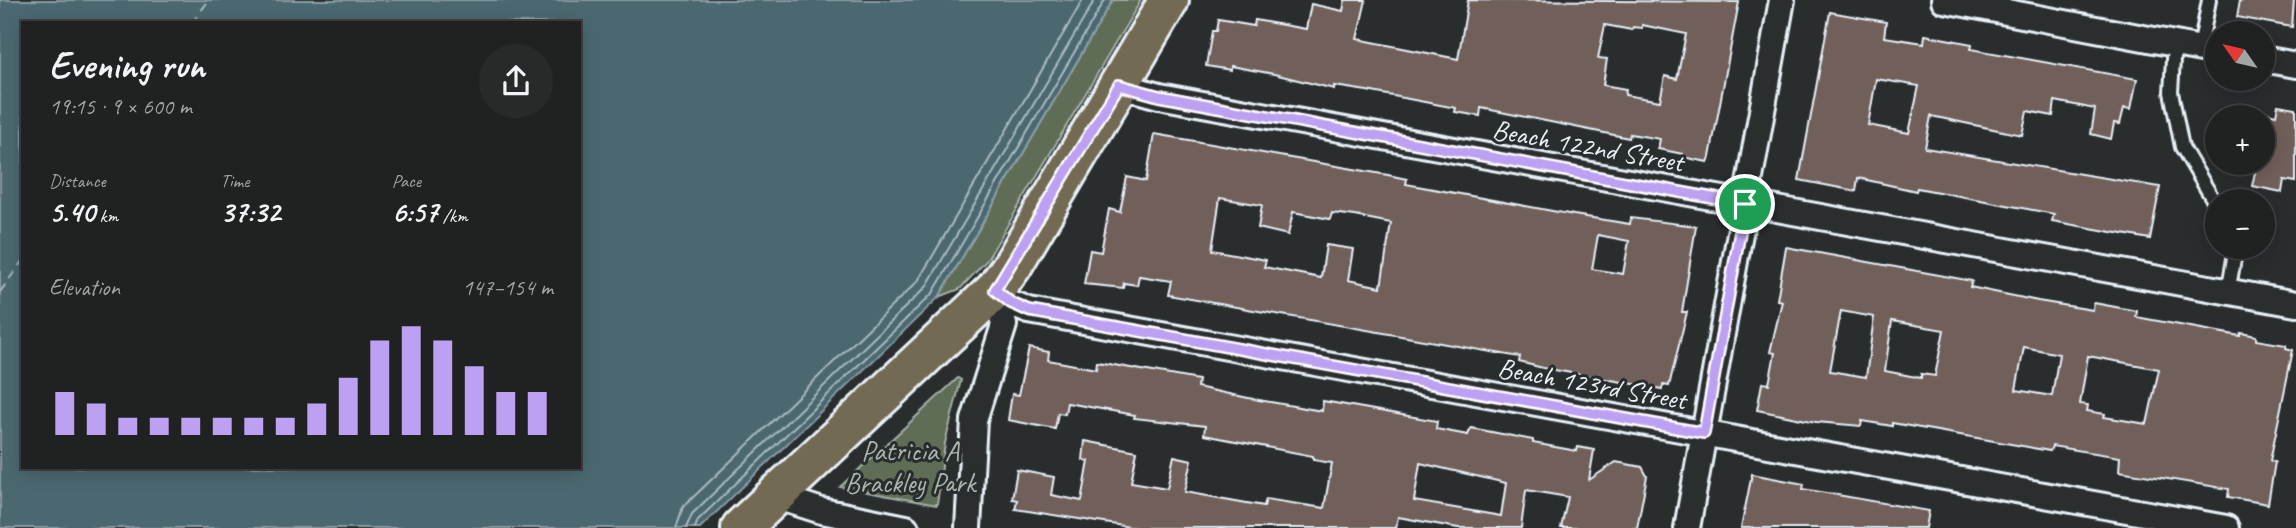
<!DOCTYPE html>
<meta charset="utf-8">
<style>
:root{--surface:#202222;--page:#282a2a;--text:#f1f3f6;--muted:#a2a4a5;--line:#3d3f40;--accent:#bca0f2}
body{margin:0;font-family:Caveat,sans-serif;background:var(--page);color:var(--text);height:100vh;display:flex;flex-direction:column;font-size:26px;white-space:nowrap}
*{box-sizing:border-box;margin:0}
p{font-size:23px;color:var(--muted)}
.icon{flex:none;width:38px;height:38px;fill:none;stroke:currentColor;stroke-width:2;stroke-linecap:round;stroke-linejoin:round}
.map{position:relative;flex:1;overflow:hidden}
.details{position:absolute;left:21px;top:21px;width:560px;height:448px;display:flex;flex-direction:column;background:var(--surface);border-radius:0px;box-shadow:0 4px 18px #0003,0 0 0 2px var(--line)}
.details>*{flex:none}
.needle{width:46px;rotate:304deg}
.tools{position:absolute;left:2205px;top:21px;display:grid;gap:14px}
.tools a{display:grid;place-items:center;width:70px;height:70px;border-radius:50%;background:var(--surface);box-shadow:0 4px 18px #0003,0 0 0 2px var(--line);font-size:35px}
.pin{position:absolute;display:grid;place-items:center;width:60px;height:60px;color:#fff;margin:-30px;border:4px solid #fff;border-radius:50%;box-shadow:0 2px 7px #0007}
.round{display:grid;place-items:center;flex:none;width:74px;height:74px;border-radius:37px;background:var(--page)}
.head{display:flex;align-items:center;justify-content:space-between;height:119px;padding:0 28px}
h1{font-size:38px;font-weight:600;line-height:52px}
.figures{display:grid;grid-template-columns:repeat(3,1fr);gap:10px;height:119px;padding:7px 28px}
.figures div{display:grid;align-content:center}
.figures b{font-size:30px;font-weight:600}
.figures small{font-size:19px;font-weight:400}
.figures p{font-size:19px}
.chart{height:196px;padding:14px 28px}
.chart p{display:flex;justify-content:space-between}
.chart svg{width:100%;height:126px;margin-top:7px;stroke:var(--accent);stroke-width:6}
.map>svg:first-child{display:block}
.green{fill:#5f6d56;stroke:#a4afa7;stroke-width:2}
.water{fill:#4c6770;stroke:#8a9ea6;stroke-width:2;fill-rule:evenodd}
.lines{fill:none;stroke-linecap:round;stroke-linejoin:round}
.shore{stroke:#aabac2;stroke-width:2}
.ferry{stroke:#aabac2;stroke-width:2;stroke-dasharray:9 7;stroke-linecap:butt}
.building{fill:#715f5a;stroke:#e8f1f8;stroke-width:2;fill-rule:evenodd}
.lane-casing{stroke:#e8f1f8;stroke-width:18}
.street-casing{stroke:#e8f1f8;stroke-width:30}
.primary-casing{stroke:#e8f1f8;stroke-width:44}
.lane{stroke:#2a2d2e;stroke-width:12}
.street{stroke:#2a2d2e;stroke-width:24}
.primary{stroke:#736b52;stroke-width:38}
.route-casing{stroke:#fff;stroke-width:14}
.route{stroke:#bca0f2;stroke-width:9}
.labels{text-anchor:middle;stroke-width:6;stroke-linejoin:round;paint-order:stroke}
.street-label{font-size:28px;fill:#e8f1f8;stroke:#2a2d2e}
.park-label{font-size:28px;fill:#aab6af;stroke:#2a2d2e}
</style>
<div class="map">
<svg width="2296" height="528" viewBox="0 0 2296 528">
<rect width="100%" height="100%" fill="#2a2d2e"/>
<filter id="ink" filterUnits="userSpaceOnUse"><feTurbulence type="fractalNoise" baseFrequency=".0143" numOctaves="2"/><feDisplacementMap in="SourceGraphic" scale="14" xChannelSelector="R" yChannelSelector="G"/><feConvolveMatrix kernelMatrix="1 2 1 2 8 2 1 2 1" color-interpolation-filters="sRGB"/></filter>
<g filter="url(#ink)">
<!-- green -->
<g class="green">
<polygon points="1113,0 1141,0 987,260 960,289 939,297"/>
<polygon points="958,378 961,380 945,443 937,505 840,487"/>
</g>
<!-- water -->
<path class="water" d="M 0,0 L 1113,0 L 939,297 L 700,528 L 0,528 ZM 23,23 L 579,23 L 579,467 L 23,467 Z"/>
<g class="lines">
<!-- shore -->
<g class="shore">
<polyline points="676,528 683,507 918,281 1083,0"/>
<polyline points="686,528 692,514 926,287 1095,0"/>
<polyline points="695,528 698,520 933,293 1105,0"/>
</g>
<!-- ferry -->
<g class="ferry">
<polyline points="192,23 209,0"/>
<polyline points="0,292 23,260"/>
</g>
</g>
<!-- building -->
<g class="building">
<path d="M 1345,0 L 1366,0 L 1357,39 L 1458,59 L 1468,0 L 1739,2 L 1710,157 L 1708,162 L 1682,157 L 1683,154 L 1658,149 L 1660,139 L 1630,134 L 1629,138 L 1481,108 L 1480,116 L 1455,112 L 1456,108 L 1367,91 L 1334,86 L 1334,89 L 1274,74 L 1230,66 L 1230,70 L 1206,66 L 1212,31 L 1216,31 L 1218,20 L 1254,26 L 1255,20 L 1306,29 L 1311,4 L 1343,11 ZM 1605,25 L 1632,30 L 1633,27 L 1642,28 L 1642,25 L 1686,34 L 1677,79 L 1665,76 L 1660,101 L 1625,95 L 1626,89 L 1603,85 L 1607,59 L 1598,58 Z"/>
<polygon points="2240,0 2294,0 2292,27 2237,17"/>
<path d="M 1830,12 L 1886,22 L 1884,37 L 1924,43 L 1925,35 L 1972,44 L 1971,49 L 2137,79 L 2131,109 L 2124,108 L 2120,124 L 2114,123 L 2111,139 L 2091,134 L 2095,109 L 2055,101 L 2053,116 L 2027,111 L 2022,135 L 1931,116 L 1925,148 L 2160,187 L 2150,239 L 2052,221 L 2054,214 L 1917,188 L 1916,191 L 1858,178 L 1856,191 L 1799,180 ZM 1876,79 L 1919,86 L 1909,133 L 1868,125 Z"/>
<polygon points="2278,105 2296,108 2296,182 2284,180 2282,192 2252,186 2257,163 2263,163 2263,136 2268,113 2276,115"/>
<path d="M 1154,134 L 1388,175 L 1407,179 L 1406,184 L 1574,215 L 1630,224 L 1631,218 L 1696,226 L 1682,312 L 1687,312 L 1669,386 L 1663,385 L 1662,389 L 1543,368 L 1519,362 L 1520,357 L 1168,295 L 1171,281 L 1139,276 L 1137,285 L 1124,283 L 1123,288 L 1084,284 L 1090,250 L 1101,252 L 1109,209 L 1120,212 L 1127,177 L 1146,181 ZM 1220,198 L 1262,205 L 1258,228 L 1288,235 L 1293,212 L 1330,219 L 1332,213 L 1355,216 L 1391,223 L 1381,287 L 1348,280 L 1353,249 L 1326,245 L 1321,278 L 1264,267 L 1266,260 L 1212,250 ZM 1598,235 L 1629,241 L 1623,274 L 1592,269 Z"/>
<path d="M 1786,247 L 1972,281 L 1970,287 L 2038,301 L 2093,310 L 2094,303 L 2137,311 L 2136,317 L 2240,336 L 2241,333 L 2256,336 L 2256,340 L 2286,345 L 2286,348 L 2293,350 L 2270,461 L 2275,462 L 2268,504 L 2228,497 L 2229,489 L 2119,471 L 2120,457 L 2052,446 L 2050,451 L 1892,423 L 1892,426 L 1862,421 L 1861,426 L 1816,422 L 1757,410 L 1762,383 L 1769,384 L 1775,353 L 1770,352 L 1782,301 L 1777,300 ZM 1841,311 L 1874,317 L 1866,377 L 1830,371 ZM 1892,321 L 1944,330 L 1935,376 L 1921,374 L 1921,378 L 1885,371 ZM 2024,347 L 2059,354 L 2052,396 L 2016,390 ZM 2088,356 L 2159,369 L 2147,424 L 2104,417 L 2105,414 L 2087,411 L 2088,405 L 2080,404 Z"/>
<path d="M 1029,348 L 1049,352 L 1048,360 L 1096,369 L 1097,362 L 1198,380 L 1197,387 L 1253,399 L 1322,411 L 1323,401 L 1437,421 L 1436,429 L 1468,435 L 1471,428 L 1533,440 L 1533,443 L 1577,451 L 1578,447 L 1594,450 L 1589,480 L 1616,462 L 1642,467 L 1647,476 L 1637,528 L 1561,528 L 1568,497 L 1526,490 L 1521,528 L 1458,528 L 1398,517 L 1396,528 L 1136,528 L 1015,509 L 1017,500 L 1012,499 L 1017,470 L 1054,477 L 1051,495 L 1082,501 L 1089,461 L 1083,460 L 1085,441 L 1137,451 L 1131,482 L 1167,488 L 1174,456 L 1192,460 L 1185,492 L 1264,506 L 1266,499 L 1324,508 L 1332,463 L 1313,460 L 1313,456 L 1204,435 L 1205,426 L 1134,418 L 1135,415 L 1067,403 L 1065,414 L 1058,413 L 1055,429 L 1008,420 L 1012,394 L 1019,395 ZM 1420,463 L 1506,483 L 1501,516 L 1414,501 Z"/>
<polygon points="1752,474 1804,484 1803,489 1929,511 1926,528 1741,528"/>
</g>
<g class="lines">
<defs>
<g id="lane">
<polyline points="2174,44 2171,92 2182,147 2217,206"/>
<polyline points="2200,49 2209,0"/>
<polyline points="2228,293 2236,247"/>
</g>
<g id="street">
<polyline points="1944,0 2217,52"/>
<polyline points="2263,59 2296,65"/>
<polyline points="1119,85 1159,96 2296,304"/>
<polyline points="995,290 1011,304 1029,311 2226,528"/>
<polyline points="775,496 822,511 906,528"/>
<polyline points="968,528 974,420 1004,325 995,290"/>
<polyline points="1687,528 1782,0"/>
</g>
<polyline id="primary" points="741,528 995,290 1012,266 1169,0"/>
</defs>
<!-- lane casing -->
<use href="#lane" class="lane-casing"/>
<!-- street casing -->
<use href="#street" class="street-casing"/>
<!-- primary casing -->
<use href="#primary" class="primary-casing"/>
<!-- lane -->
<use href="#lane" class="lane"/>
<!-- street -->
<use href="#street" class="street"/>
<!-- primary -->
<use href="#primary" class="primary"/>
</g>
</g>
<g class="lines" filter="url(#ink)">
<defs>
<polygon id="route" points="1119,85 1159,96 1745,204 1704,433 1029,311 1011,303 995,290"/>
</defs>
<!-- route casing -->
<use href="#route" class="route-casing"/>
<!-- route -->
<use href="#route" class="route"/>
</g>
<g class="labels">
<!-- street labels -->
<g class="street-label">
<text transform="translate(1588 145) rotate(10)" y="10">Beach 122nd Street</text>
<text transform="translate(1592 383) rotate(10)" y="10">Beach 123rd Street</text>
</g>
<!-- park labels -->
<g class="park-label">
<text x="910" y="460">Patricia A<tspan x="910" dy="32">Brackley Park</tspan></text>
</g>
</g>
</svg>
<div class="tools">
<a><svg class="needle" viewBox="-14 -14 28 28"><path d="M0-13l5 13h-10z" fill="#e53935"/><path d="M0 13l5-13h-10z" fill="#a2a4a5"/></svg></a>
<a>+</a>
<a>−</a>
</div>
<div class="pin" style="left:1745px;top:204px;background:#1e9e55"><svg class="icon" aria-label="arrive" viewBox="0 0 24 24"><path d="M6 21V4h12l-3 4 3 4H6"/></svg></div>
<section class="details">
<div class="head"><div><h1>Evening run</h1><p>19:15 · 9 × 600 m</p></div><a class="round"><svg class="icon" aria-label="share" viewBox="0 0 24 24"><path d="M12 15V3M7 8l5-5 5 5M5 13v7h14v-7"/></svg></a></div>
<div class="figures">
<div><p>Distance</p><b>5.40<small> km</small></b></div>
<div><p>Time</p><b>37:32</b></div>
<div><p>Pace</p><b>6:57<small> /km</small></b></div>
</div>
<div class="chart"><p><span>Elevation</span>147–154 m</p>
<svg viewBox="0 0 160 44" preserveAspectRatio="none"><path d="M5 44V29M15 44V33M25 44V38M35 44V38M45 44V38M55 44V38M65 44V38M75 44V38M85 44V33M95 44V24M105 44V11M115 44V6M125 44V11M135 44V20M145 44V29M155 44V29"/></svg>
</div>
</section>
</div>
